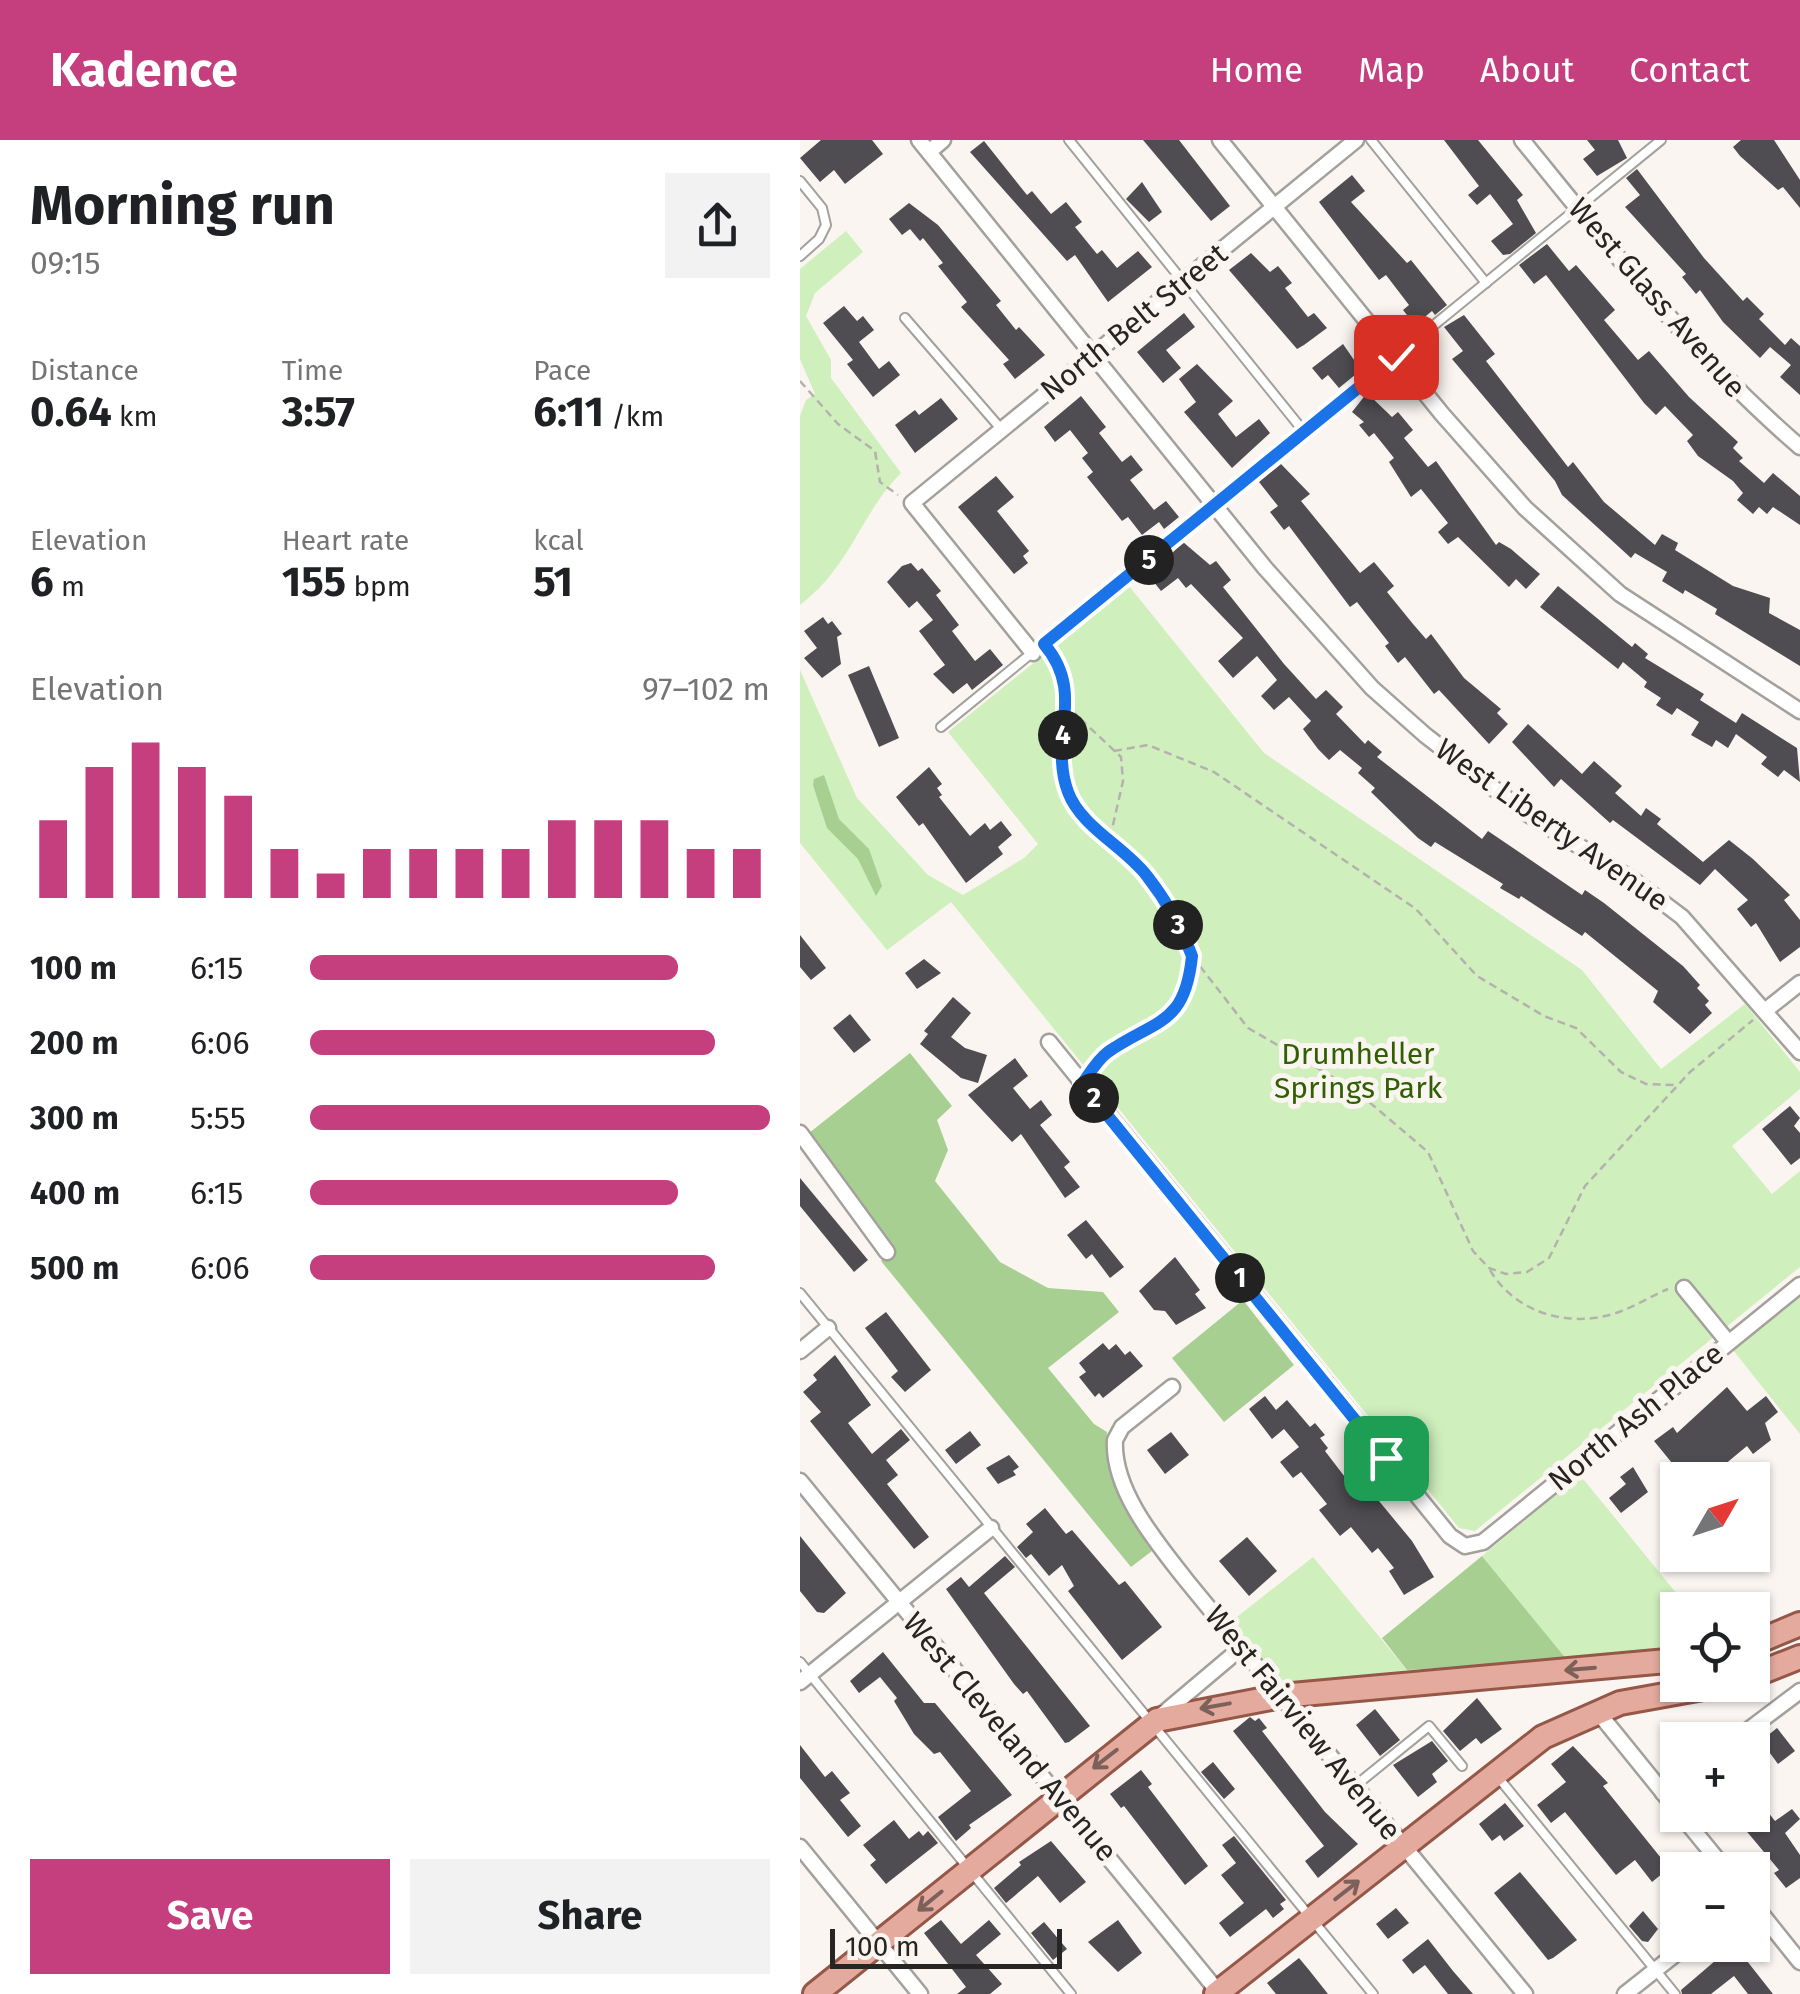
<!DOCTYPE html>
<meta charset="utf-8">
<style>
:root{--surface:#fff;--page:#f2f2f2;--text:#202124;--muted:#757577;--accent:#c53f7f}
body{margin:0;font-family:"Fira Sans",sans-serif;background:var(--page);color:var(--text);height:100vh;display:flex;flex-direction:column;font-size:38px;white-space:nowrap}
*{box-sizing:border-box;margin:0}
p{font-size:32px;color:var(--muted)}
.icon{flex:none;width:55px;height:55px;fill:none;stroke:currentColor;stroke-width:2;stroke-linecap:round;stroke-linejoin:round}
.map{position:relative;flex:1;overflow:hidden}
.drawer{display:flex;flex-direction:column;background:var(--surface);width:800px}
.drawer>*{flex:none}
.needle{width:65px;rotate:51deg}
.buttons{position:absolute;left:860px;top:1322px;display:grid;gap:20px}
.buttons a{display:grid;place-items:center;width:110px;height:110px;border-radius:0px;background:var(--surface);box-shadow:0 2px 8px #0004;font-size:50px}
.scale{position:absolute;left:30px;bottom:25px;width:232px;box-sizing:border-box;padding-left:10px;border:5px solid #272523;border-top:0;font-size:28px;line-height:35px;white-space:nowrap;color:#272523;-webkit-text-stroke:8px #faf5f1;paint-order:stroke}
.pin{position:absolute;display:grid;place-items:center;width:85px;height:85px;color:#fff;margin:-42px;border-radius:20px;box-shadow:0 5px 15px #0006}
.km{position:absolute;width:50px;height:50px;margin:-25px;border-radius:50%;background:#222;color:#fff;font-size:28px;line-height:50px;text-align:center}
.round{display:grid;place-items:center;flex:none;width:105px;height:105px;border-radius:0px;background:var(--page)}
.head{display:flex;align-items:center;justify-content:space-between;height:170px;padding:0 30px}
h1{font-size:55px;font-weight:700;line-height:75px}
.metrics{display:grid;grid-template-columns:repeat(3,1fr);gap:15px;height:170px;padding:10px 30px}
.metrics div{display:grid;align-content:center}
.metrics b{font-size:42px;font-weight:700}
.metrics small{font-size:28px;font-weight:400}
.metrics p{font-size:28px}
.chart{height:280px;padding:20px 30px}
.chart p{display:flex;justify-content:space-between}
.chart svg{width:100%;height:180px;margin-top:10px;stroke:var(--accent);stroke-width:6}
.action{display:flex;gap:20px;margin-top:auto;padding:20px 30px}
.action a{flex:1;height:115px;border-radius:0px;background:var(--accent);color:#fff;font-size:40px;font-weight:700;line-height:115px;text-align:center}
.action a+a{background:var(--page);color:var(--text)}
ul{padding:0 30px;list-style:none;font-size:32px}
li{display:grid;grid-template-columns:160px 120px 1fr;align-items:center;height:75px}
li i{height:25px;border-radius:12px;background:var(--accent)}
header{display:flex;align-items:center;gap:60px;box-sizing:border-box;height:140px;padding:0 50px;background:var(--accent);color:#fff}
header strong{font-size:48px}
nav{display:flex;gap:55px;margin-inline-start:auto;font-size:35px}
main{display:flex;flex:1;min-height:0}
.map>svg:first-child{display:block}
.green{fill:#cfefbd}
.forest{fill:#a7cf91}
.building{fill:#504d52}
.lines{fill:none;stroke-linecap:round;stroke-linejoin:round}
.service-casing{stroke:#a4a09c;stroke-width:12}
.minor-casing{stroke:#a4a09c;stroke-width:19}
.primary-casing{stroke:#955747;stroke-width:28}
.path{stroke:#b5b1ae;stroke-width:2.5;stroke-dasharray:8 5;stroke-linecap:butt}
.service{stroke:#fff;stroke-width:8}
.minor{stroke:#fff;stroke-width:14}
.primary{stroke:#e3aa9d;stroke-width:22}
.oneway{stroke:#7c615a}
.route-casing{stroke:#fff;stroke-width:20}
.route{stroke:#1a73e8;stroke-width:12}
.labels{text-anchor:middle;stroke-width:10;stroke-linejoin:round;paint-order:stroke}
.street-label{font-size:30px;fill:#272523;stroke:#faf5f1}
.park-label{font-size:30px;fill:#315f04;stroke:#faf5f1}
</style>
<header>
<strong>Kadence</strong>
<nav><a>Home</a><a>Map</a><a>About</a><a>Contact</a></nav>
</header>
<main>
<section class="drawer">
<div class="head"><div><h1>Morning run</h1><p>09:15</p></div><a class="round"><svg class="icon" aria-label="share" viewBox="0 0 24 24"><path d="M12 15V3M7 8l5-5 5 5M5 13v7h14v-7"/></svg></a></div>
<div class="metrics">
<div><p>Distance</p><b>0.64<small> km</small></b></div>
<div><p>Time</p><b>3:57</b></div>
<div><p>Pace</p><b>6:11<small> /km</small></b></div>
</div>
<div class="metrics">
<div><p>Elevation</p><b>6<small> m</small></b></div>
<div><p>Heart rate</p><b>155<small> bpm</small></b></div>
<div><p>kcal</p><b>51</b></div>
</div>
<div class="chart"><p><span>Elevation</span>97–102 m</p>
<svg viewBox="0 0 160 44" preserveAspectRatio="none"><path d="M5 44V25M15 44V12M25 44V6M35 44V12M45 44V19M55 44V32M65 44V38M75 44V32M85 44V32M95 44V32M105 44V32M115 44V25M125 44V25M135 44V25M145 44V32M155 44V32"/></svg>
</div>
<ul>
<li><b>100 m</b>6:15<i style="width:80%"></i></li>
<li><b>200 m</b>6:06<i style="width:88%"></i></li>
<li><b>300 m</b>5:55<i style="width:100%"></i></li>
<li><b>400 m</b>6:15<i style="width:80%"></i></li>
<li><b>500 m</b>6:06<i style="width:88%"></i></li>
</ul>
<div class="action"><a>Save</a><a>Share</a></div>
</section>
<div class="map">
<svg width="1000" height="1854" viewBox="0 0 1000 1854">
<rect width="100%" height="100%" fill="#faf5f1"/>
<!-- green -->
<g class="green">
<path d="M 46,91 L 63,112 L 15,153 L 6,176 L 31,220 L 31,238 L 101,333 C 60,374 52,425 0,465 L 0,276 L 6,260 L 15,254 L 0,219 L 0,129 Z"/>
<polygon points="329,446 464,613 782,830 861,929 945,864 1000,932 1000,949 932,1006 972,1054 1000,1031 1000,1127 675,1391 659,1388 151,762 87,810 0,703 0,530 57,658 128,735 163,755 224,718 238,704 148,592"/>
<polygon points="1000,1155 1000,1294 933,1210"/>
<polygon points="780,1335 890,1470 878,1470 877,1511 768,1521 682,1416"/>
<polygon points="513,1417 607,1530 486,1544 428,1484"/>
</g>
<!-- forest -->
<g class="forest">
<polygon points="24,635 39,679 69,709 82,746 76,756 58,719 27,688 13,645 14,639"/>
<path d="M 110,913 L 152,966 L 137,980 L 148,1010 L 135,1041 L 200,1122 L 248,1148 L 303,1152 L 319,1172 L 248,1228 L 294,1284 L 307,1292 C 304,1333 334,1375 352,1411 L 331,1427 L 81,1121 L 93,1109 L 9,993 Z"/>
<polygon points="443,1160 494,1225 424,1282 372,1218"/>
<polygon points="682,1416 768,1521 607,1530 582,1498"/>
</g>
<!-- building -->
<g class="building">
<polygon points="21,0 72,0 83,14 45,44 34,30 20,42 0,18"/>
<polygon points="343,0 379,0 430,66 411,81"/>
<polygon points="644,0 678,0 723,55 717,60 736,93 710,114 703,115 691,101 713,84 690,54 677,65 668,55 679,46"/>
<polygon points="787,0 818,0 827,18 797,36 783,19 795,10"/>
<polygon points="941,0 974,0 1000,40 1000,68 983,47 978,50 940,16 933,7"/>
<polygon points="184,1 227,55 232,51 251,74 266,62 282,82 275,87 297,114 302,110 317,128 338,111 352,127 308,162 275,115 267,121 170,12"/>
<polygon points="837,29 904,118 943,161 947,157 964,174 959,179 985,205 991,198 1000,206 1000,255 980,237 991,225 970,207 960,218 923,182 900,150 896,154 882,137 886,134 825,67 840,55 826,38"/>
<polygon points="552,35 565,51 551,62 607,123 611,120 647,165 635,175 632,171 615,185 603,170 609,165 586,135 579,140 519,62"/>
<polygon points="342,42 362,72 349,82 326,59"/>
<polygon points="109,63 138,85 201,161 196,165 216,190 219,187 245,215 215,239 203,224 209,220 161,167 167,162 138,126 143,123 123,98 120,101 110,89 102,95 89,79"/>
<polygon points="747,104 769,131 776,125 815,170 804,180 838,220 849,211 889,257 938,302 933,308 943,318 939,321 964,343 973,333 1000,356 1000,385 973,367 967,374 959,367 953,374 937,360 943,353 933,341 898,316 887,301 893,295 865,266 856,275 844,263 746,135 734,144 719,125"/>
<polygon points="451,113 470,132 478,126 492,143 485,148 508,177 514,173 527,188 504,205 497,209 429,130"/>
<polygon points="44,166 57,181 63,176 74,190 59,202 79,229 89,221 100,235 73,257 47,224 53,220 23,183"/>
<polygon points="384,173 395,187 366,210 381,228 363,243 337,212"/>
<polygon points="664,175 695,214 686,221 768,327 773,322 804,362 855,405 862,394 878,403 875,410 933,446 970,458 969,473 1000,490 1000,526 915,474 917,469 885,450 883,454 862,441 867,432 835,413 831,418 762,355 755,341 652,219 663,211 644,187"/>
<polygon points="543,204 561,230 539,248 528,235 522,240 512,228"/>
<polygon points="397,224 433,261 418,274 436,297 459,279 470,293 432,328 384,272 396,262 379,239"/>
<polygon points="567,253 592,277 598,272 613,290 604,298 628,327 636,321 696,405 699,402 711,409 740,434 726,449 716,439 709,447 658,397 648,404 638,392 648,383 621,349 611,357 589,322 594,318 574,293 569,297 559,285 564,282 552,272"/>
<polygon points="281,256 306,287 299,293 322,322 331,315 343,330 330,340 354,370 366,361 379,377 364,389 359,382 342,395 328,377 322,381 287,337 293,332 282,318 288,313 270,290 255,302 244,287"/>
<polygon points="141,258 158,279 115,313 95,285 115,270 119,275"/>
<polygon points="481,324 510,354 501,361 560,433 574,422 594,446 587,452 613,484 626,499 631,494 664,538 701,569 697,573 708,584 689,604 639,550 634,554 605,517 598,523 585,506 589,503 557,462 550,467 489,386 484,390 470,372 478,366 459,342"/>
<polygon points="196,336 214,357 197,371 229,411 223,416 228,423 214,434 158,367"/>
<polygon points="383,402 410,425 416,421 431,440 423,447 484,524 516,559 526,550 543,567 536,574 565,604 568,600 582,612 577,617 682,699 688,691 782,755 785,750 804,763 883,826 900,845 897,848 909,861 905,865 912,873 890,894 853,862 858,851 785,792 782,796 721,756 719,759 700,748 703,744 635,702 631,707 618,698 571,652 575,648 558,633 562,628 540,610 529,620 518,609 503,589 511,581 489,557 474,570 461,556 477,540 457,516 433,538 418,521 443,498 391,444 386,448 378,438 361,451 349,436"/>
<polygon points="111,423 118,431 122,428 141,451 136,455 159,485 152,491 175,521 190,509 203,525 172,550 167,543 153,554 133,534 145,525 119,491 133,480 117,461 109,468 87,442 102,426"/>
<polygon points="758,446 832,507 835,503 848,514 845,518 904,554 900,560 936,583 942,573 997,608 1000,642 984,630 978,637 961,624 967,617 936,594 928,608 916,600 912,607 891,595 899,582 877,568 872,575 856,565 861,558 844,547 847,542 823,522 818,529 740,467"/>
<polygon points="23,477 28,484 32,481 42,494 37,497 41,524 22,538 4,518 17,508 4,491"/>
<polygon points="69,526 99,598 79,607 48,535"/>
<polygon points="728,584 782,634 794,621 822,646 815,653 841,676 846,668 861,679 857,684 903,722 929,700 953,719 990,755 984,760 1000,780 1000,807 980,822 956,783 951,787 937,769 948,760 915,729 900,745 813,680 810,683 761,639 754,647 712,602"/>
<polygon points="129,627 142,644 137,648 142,655 139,657 170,696 185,683 190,690 201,681 212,695 198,707 203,714 166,743 123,683 119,686 96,657"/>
<polygon points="0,795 26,828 11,840 0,827"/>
<polygon points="124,819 141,833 117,849 105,833"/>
<polygon points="153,857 171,873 151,897 165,908 187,915 178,943 161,938 120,904 128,894 124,891"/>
<polygon points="50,874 71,900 54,913 33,888"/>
<polygon points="215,918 228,936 213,948 230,969 241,960 252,975 240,985 270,1022 264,1027 280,1047 265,1058 221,994 212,1002 168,955"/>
<polygon points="990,966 1000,978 994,986 1000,993 1000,1018 991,1025 962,989"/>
<polygon points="0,1038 68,1120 54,1132 0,1066"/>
<polygon points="286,1080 324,1127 310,1138 292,1114 286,1119 267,1095"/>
<polygon points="375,1117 400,1150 395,1154 406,1168 376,1185 365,1171 354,1170 339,1151"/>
<polygon points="86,1172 131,1230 105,1252 91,1237 98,1231 65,1188"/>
<polygon points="303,1203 309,1210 316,1204 325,1215 330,1211 343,1226 303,1258 299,1253 295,1257 279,1237 286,1232 279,1223"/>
<polygon points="35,1215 71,1265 48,1283 72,1314 101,1289 110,1300 86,1320 98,1335 87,1344 129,1397 114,1409 10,1281 21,1272 3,1252 17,1240 13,1235"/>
<polygon points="927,1247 947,1271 966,1256 978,1272 965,1283 971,1300 953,1314 947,1306 918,1330 914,1324 894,1340 876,1340 866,1327 872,1323 854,1301 873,1287 877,1293"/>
<polygon points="465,1256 476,1270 487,1260 510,1287 515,1283 525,1295 520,1298 528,1308 525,1311 551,1345 560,1338 612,1401 634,1437 604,1455 589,1431 594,1428 578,1408 572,1413 551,1387 540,1396 519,1370 527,1364 501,1332 493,1338 480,1322 499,1307 484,1289 472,1299 449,1269"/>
<polygon points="170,1291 181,1305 156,1324 145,1310"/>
<polygon points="371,1292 389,1315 365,1334 347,1310"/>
<polygon points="209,1315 219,1327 213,1331 216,1335 198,1344 186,1328"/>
<polygon points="833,1327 848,1352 821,1373 809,1358 826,1344 820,1337"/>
<polygon points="245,1368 266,1394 272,1390 319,1445 325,1441 362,1487 322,1520 268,1451 274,1446 262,1425 249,1436 231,1414 226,1418 217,1407 233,1392 226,1384"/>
<polygon points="0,1396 46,1453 24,1473 17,1472 0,1451"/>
<polygon points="447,1397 477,1431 449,1456 419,1421"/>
<polygon points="205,1416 215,1427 184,1453 290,1586 269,1602 265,1603 227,1551 223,1554 214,1544 146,1449 161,1437 169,1447"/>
<polygon points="83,1512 124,1563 135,1563 212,1655 169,1685 171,1688 156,1701 138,1677 171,1651 140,1612 134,1614 114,1594 94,1561 97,1558 80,1537 59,1553 50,1541"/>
<polygon points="677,1558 702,1589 681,1604 676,1598 660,1611 643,1591"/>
<polygon points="575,1569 600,1600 580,1616 556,1585"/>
<polygon points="450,1577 455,1581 459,1578 467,1588 462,1591 525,1672 558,1704 518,1738 505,1721 524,1706 433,1591"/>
<polygon points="977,1588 995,1611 978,1624 961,1601"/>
<polygon points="632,1601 648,1621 632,1634 637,1642 618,1657 593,1625"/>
<polygon points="0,1605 25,1637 32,1631 50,1653 40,1660 61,1686 48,1697 0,1638"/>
<polygon points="773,1606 808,1643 803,1646 865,1723 868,1729 852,1742 835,1720 816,1735 765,1672 751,1683 737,1665 766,1642 751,1624"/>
<polygon points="413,1622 435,1649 424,1659 401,1632"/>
<polygon points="341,1630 352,1644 348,1647 408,1726 385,1745 324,1666 321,1668 310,1654"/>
<polygon points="952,1652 975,1681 992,1669 1000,1679 985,1693 1000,1715 1000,1738 986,1748 974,1733 979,1730 933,1675 952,1675"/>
<polygon points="705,1663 724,1686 704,1701 700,1695 692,1701 679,1684"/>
<polygon points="94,1680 109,1699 119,1691 123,1696 128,1691 138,1703 86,1744 70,1725 76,1720 63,1705"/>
<polygon points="434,1696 486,1760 480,1764 484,1769 473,1778 466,1769 430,1797 419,1783 444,1763 421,1735 436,1723 422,1705"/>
<polygon points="251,1701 286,1742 260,1763 238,1736 206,1763 194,1748 221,1725 219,1722"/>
<polygon points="720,1732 777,1800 753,1818 748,1820 694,1753"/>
<polygon points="596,1768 609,1783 588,1799 576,1784"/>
<polygon points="843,1771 858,1789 848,1802 842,1801 829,1786"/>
<polygon points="141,1780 161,1804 189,1780 201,1794 176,1815 202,1844 190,1854 157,1854 166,1847 124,1793"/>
<polygon points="318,1780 342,1813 318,1832 288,1802"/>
<polygon points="244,1782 267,1809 253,1820 231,1793"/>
<polygon points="628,1799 653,1831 673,1854 648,1854 625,1825 613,1834 602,1820"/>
<polygon points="914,1805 944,1805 953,1816 947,1821 973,1854 948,1854 934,1836 911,1854 882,1854 881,1850 922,1815"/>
<polygon points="499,1818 509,1830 528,1854 476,1854 467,1843"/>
</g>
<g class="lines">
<defs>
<g id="service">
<polyline points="269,0 505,293"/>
<polyline points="571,0 686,143"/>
<polyline points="0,41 22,68 26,85 19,99 0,116"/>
<polyline points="105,178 202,290"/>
<polyline points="141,587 861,0"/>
<polyline points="0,1153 573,1854"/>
<polyline points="0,1522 271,1854"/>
<polyline points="697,1636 875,1854"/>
<polyline points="555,1646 629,1586 662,1626"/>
</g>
<g id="minor">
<polyline points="119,0 465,428 572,548 625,595 723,671 833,740 882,777 1000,912"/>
<polyline points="420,0 642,274 725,368 820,454 1000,571"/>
<path d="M 722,0 C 810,108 894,216 1000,307"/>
<polyline points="129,12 143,0"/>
<polyline points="233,513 112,363 556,0"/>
<polyline points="966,870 1000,843"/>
<polyline points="249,902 650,1396 665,1406 683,1402 1000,1145"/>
<polyline points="0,993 87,1112"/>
<polyline points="884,1148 928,1202"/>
<polyline points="0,1211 28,1188"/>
<path d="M 372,1247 L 322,1287 L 315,1300 C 312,1350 357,1403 386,1440 L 725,1854"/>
<polyline points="0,1341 420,1854"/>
<polyline points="0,1542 191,1388"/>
<polyline points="797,1571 878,1671"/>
<polyline points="358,1578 441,1508"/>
<polyline points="935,1600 1000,1551"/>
<polyline points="863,1653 878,1643"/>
<polyline points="881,1675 926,1730"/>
<polyline points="0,1707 120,1854"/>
<polyline points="952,1762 1000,1822"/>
<polyline points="825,1854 887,1805"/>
</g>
<g id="primary">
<polyline points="952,1504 1000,1484"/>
<polyline points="952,1536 1000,1517"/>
<polyline points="15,1854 357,1580 481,1556 878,1520"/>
<polyline points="416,1854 743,1597 820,1563 920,1545"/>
</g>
</defs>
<!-- service casing -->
<use href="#service" class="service-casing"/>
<!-- minor casing -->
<use href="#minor" class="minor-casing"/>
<!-- primary casing -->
<use href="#primary" class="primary-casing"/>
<!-- path -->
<g class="path">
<polyline points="0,241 38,284 75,311 80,342 98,355"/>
<path d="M 250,511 C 284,561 248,603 268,653 C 282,688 325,707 347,736 C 365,759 382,789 392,816 C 383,906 332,876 292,930"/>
<polyline points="271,570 321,617 323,641 310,698"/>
<polyline points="314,611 348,605 414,632 616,769 677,836 744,876 776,888 821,932 846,944 877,945"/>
<polyline points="392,816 448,888 555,950 628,1012 673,1111 689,1128 706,1134 727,1132 749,1118 785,1046 890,932 953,880"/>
<path d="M 690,1130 C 717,1176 776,1190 824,1170 C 839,1164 853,1155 868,1149"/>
</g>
<!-- service -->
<use href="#service" class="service"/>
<!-- minor -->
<use href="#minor" class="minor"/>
<!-- primary -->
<use href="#primary" class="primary"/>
</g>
<!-- one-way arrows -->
<defs><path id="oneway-shaft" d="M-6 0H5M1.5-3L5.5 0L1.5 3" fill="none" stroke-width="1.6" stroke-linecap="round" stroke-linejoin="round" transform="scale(2.5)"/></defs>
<g class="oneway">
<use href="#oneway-shaft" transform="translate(780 1529) rotate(175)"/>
<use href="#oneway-shaft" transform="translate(415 1566) rotate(170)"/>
<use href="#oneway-shaft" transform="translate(305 1619) rotate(142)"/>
<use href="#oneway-shaft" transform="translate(547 1750) rotate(-38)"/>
<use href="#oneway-shaft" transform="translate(130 1761) rotate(141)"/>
</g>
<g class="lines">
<defs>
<path id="route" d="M 586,1318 L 282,944 C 290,933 297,920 308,912 C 356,879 385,886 392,816 C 382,789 365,759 347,736 C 325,707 281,687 268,652 C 248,598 287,554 244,504 L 596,217"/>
</defs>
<!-- route casing -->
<use href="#route" class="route-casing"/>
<!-- route -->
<use href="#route" class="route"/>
</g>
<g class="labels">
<!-- street labels -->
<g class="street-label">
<text transform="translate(857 158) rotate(49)" y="10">West Glass Avenue</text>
<text transform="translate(334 182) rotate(-39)" y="10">North Belt Street</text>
<text transform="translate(752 685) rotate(35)" y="10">West Liberty Avenue</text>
<text transform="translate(836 1277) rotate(-39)" y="10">North Ash Place</text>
<text transform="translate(503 1583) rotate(51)" y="10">West Fairview Avenue</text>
<text transform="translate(210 1597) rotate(50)" y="10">West Cleveland Avenue</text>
</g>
<!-- park labels -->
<g class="park-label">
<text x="558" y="924">Drumheller<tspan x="558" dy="34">Springs Park</tspan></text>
</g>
</g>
</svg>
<div class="buttons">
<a><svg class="needle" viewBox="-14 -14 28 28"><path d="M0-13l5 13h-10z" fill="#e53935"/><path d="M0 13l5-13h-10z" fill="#757577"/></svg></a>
<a><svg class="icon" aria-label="locate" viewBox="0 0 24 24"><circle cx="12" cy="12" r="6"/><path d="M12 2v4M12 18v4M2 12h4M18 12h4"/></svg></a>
<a>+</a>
<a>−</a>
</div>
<div class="scale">100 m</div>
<div class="pin" style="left:586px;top:1318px;background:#1e9e55"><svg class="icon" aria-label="arrive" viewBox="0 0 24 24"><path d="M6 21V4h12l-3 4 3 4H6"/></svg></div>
<div class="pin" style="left:596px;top:217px;background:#d93025"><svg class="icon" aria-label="check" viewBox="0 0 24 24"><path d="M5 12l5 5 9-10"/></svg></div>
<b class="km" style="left:440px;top:1138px">1</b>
<b class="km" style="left:294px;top:958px">2</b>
<b class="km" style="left:378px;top:785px">3</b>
<b class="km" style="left:263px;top:595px">4</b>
<b class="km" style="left:349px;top:420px">5</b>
</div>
</main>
